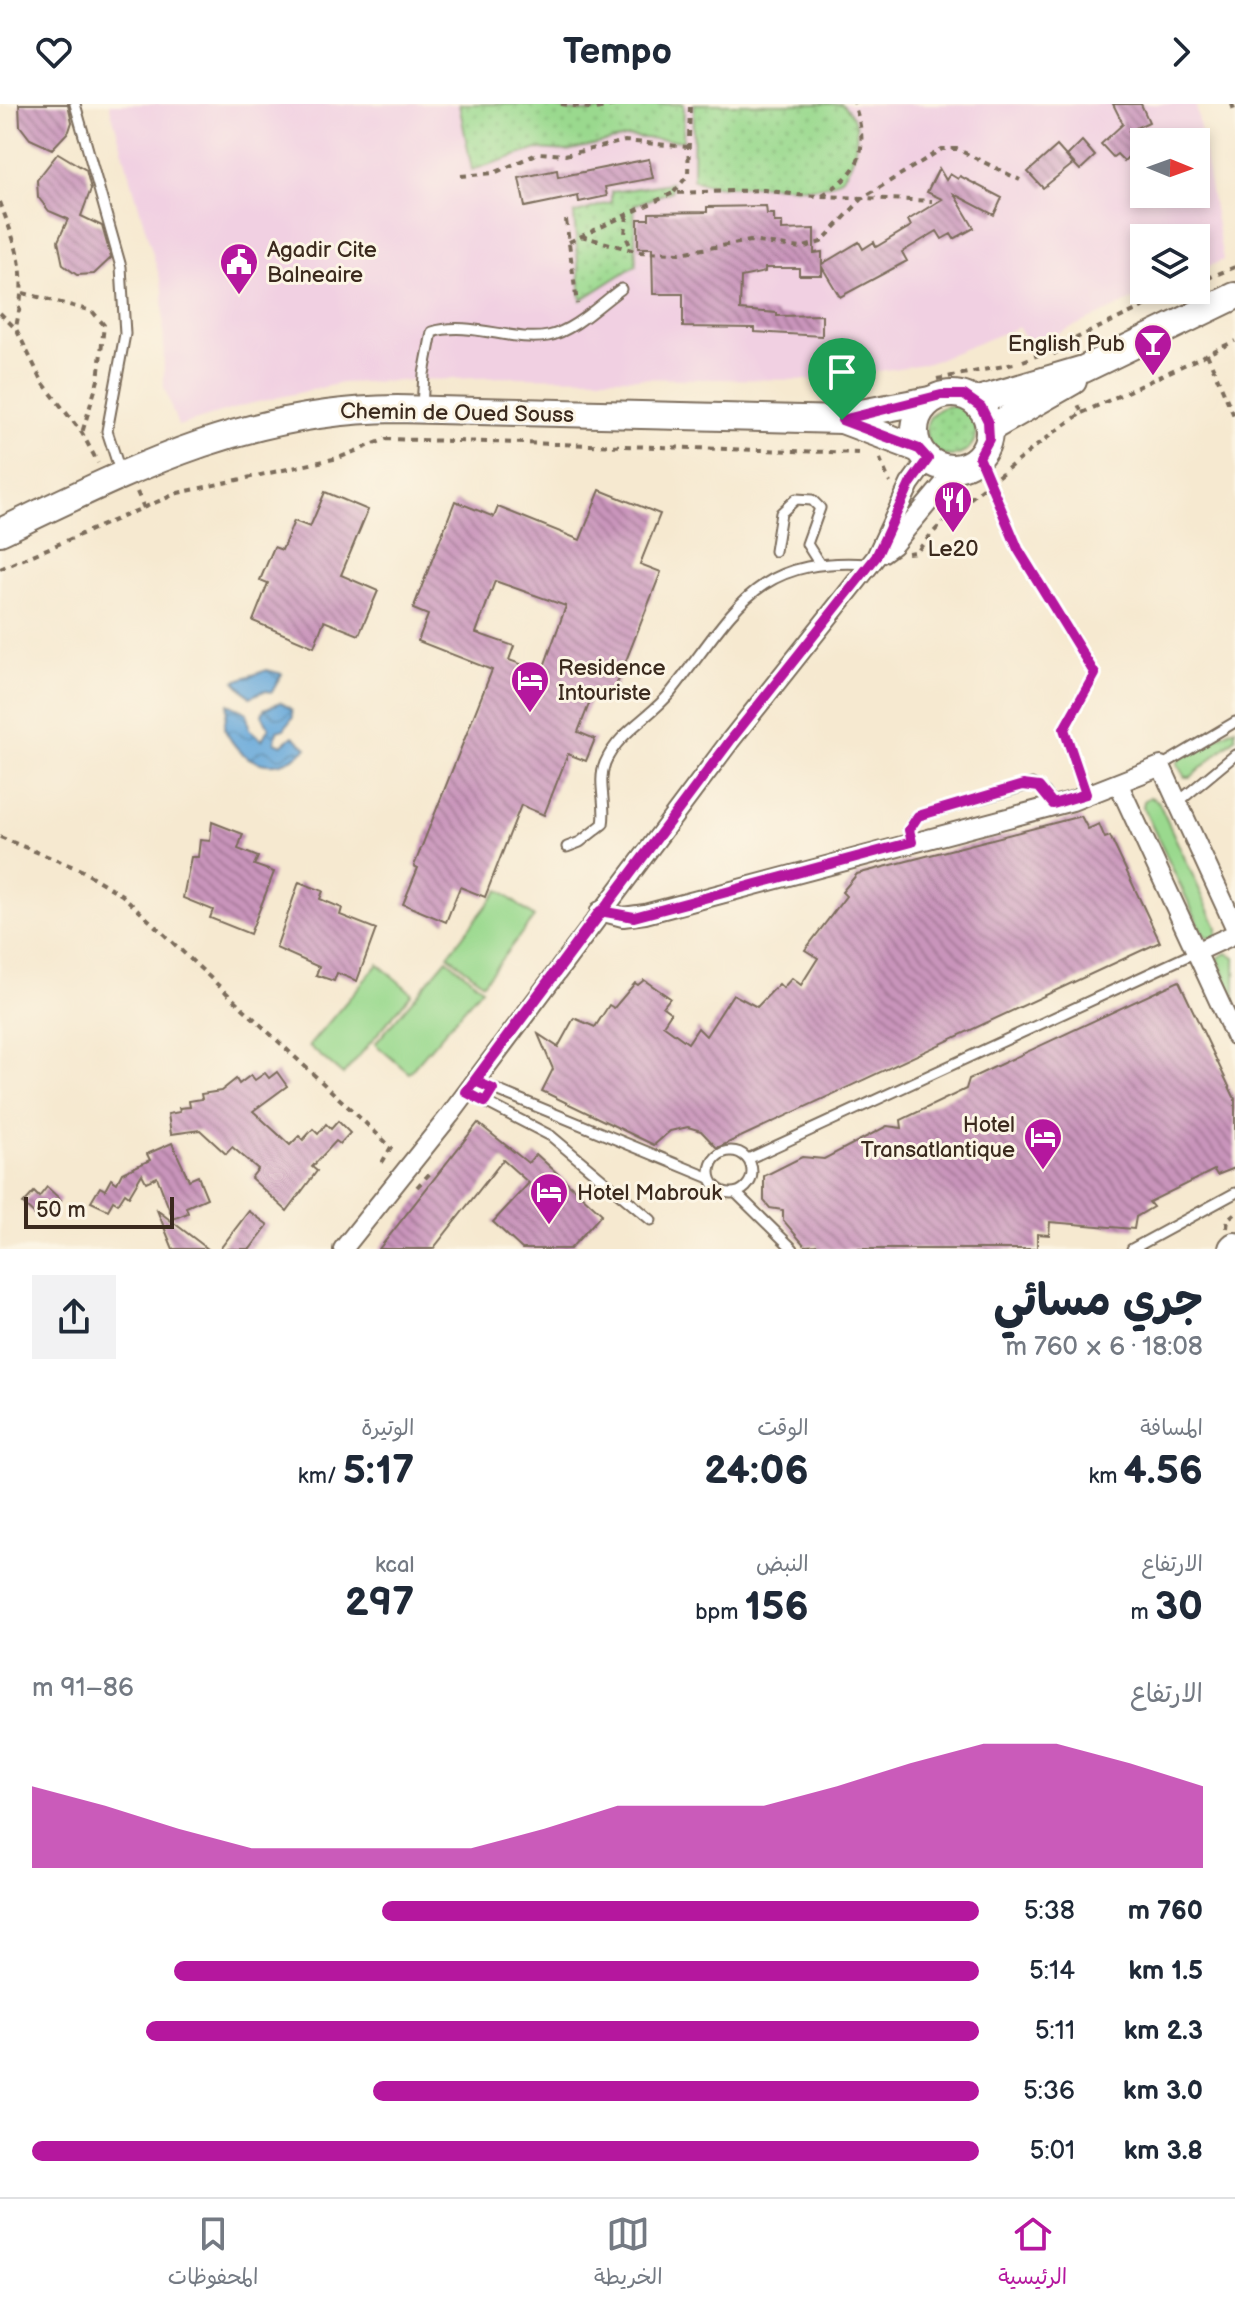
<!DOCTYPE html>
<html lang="ar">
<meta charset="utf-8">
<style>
:root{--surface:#fff;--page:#f2f2f3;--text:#1f2937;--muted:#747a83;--line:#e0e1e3;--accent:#b5179e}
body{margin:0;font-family:"Balsamiq Sans","Playpen Sans Arabic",sans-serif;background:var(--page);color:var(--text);direction:rtl;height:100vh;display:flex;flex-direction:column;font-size:30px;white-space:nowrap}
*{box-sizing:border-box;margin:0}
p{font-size:26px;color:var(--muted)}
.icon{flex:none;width:44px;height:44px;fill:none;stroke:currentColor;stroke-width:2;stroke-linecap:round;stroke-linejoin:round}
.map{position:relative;height:1145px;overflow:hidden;direction:ltr}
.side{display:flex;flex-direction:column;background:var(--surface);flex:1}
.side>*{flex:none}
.needle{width:52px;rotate:91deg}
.buttons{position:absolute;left:1130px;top:24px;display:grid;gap:16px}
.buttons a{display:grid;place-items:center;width:80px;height:80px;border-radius:0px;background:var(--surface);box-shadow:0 4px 12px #0003;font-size:40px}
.scale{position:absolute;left:24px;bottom:20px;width:150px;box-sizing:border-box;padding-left:8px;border:4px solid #3b2a1e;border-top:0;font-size:22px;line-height:28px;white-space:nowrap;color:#3b2a1e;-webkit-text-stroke:6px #fcf5e5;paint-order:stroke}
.pin{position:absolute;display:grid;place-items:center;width:68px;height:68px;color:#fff;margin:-82px -34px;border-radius:50% 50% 50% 0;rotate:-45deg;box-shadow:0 0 8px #0007}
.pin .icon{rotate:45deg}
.round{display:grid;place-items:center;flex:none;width:84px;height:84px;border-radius:0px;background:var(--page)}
.summary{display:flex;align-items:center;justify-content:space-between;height:136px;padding:0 32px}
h1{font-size:44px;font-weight:700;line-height:60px}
.metrics{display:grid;grid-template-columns:repeat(3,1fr);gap:12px;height:136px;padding:8px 32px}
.metrics div{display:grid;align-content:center}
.metrics b{font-size:40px;font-weight:700}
.metrics small{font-size:22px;font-weight:400}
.metrics p{font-size:22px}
.chart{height:224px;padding:16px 32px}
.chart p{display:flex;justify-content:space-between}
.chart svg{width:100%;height:144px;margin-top:8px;fill:var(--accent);opacity:.7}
ul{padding:0 32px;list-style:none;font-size:26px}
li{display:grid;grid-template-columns:128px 96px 1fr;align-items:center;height:60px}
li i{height:20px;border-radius:10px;background:var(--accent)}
header{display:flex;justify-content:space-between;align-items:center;height:104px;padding:0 32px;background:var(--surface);font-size:36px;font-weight:700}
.menu{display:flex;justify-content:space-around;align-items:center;height:112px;border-top:2px solid var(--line);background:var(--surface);font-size:22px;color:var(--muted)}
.menu a{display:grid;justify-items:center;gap:4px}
.menu .current{color:var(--accent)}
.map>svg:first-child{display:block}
.built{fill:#f1d0e2;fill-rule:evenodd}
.grass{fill:#9ad98e;stroke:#6a8256;stroke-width:2}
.park{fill:url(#park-dots);stroke:#6a8256;stroke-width:2}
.water{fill:url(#water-waves);stroke:#50697c;stroke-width:2}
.building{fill:url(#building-back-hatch);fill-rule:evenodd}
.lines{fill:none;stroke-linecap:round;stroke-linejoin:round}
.lane-casing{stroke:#7c6d5c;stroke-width:13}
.street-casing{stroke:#7c6d5c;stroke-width:22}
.secondary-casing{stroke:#7c6d5c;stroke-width:30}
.primary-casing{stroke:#7c6d5c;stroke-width:34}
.path{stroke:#7c6d5c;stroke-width:4;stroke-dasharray:6 6;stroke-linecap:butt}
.lane{stroke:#fff;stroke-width:9}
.street{stroke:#fff;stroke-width:18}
.secondary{stroke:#fff;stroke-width:26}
.primary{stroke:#fff;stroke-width:30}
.route-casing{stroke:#fff;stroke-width:16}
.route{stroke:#b5179e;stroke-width:10}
.labels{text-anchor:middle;stroke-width:6;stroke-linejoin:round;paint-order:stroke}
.poi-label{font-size:22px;fill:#3b2a1e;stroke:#fcf5e5;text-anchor:start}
.street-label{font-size:22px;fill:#3b2a1e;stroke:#fcf5e5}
</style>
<header><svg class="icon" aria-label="forward" viewBox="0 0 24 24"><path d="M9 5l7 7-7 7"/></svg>Tempo<svg class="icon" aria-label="heart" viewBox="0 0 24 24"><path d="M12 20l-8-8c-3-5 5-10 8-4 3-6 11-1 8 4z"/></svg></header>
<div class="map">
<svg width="1235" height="1145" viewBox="0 0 1235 1145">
<defs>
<pattern id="park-dots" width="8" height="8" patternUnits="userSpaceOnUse" patternTransform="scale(2)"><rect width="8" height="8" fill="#9ad98e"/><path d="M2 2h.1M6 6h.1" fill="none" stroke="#86ba7a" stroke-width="1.8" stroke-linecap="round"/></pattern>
<pattern id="water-waves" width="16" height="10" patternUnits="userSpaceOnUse" patternTransform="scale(2)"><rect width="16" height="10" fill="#66a8da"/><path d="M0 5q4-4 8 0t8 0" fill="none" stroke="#5589b0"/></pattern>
<pattern id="building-back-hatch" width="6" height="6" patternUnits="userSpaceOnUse" patternTransform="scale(2)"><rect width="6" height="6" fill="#c994bb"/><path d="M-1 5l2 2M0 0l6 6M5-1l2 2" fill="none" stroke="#a47997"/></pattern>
</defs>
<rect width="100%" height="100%" fill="#fcf5e5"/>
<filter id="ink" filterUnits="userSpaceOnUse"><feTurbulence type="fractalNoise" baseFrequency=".0125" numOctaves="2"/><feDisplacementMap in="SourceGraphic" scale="16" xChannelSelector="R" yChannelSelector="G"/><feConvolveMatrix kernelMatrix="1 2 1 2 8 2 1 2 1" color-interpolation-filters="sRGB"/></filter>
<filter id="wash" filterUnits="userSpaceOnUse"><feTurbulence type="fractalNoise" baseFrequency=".006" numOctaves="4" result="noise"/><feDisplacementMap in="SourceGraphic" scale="32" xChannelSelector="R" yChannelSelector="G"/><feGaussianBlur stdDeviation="1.8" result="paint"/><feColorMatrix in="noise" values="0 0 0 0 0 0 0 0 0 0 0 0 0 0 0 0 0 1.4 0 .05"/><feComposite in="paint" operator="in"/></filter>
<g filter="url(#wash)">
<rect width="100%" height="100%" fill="#f6e9d0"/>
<!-- built -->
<path class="built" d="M 109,0 L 1196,0 L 1223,156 L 1196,168 L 1196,134 L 1144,134 L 1144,186 L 1155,186 L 1030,242 L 1018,223 L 929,259 L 825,276 L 505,273 L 342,279 L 249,300 L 178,322 L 164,283 L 163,185 ZM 1144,38 L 1196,38 L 1196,90 L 1144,90 Z"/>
<!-- grass -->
<g class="grass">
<polygon points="1235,624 1235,634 1191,673 1185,673 1177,660 1181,653"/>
<polygon points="1150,693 1158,697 1217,823 1217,832 1210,835 1204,831 1143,703 1144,697"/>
<polygon points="499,786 534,813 483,879 448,851"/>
<polygon points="1227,849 1235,854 1235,897 1218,854"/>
<polygon points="447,855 482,884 409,969 375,940"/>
<polygon points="378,860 412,889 343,971 309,942"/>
</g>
<!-- park -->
<g class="park">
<polygon points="459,0 550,0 568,7 591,8 626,0 684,0 683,37 629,33 567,47 537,45 472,66"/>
<path d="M 694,0 L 841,0 C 855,9 858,22 856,38 C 849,98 807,81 766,81 C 741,81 715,86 693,75 Z"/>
<polygon points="671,79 671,87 634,101 636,161 581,196 574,110 611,98 611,88"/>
<circle cx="951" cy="327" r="25"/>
</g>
<!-- water -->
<g class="water">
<polygon points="267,566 282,570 272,588 264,587 250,593 235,577"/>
<path d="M 281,598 L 292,606 L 293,613 L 284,625 L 277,627 L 275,638 L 282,641 L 293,632 L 307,644 C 274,673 242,661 224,624 L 228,600 L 247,609 L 249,625 L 262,636 L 269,623 L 262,611 L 264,605 Z"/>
</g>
<g id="blocks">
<!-- building -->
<g class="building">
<polygon points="19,0 68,0 72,18 69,27 52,45 30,35 20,22"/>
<polygon points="1113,0 1141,0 1149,18 1129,27 1141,40 1124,57 1117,50 1113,53 1101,40 1123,20"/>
<polygon points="1082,37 1095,52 1080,66 1067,52"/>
<polygon points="1057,42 1073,60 1043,84 1028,68"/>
<polygon points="58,49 86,66 91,85 81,112 102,122 111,154 94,170 77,171 63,161 58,137 68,115 49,107 38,93 37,76"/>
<polygon points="649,55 653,74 605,83 607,92 579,98 578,92 525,103 519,74 557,66 558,73"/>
<polygon points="939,64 946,76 950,70 958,75 960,72 1002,94 994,111 954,90 974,124 954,135 951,130 942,135 937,127 902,148 907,157 840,193 822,163 822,171 799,171 799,164 765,164 765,168 741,173 740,206 777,209 777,212 822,211 822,232 754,228 754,224 683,223 683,190 653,190 652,144 638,144 638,115 649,115 649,109 707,108 707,103 766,102 767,110 774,110 774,118 782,118 782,126 814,125 814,149 822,148 822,160 859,138 863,145 874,138 876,143 911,122 908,116 942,95 927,88"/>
<path d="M 600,386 L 660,410 L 640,460 L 661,468 L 612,592 L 595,585 L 578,628 L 595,635 L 586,657 L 568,650 L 544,711 L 521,701 L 485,793 L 460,783 L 446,818 L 403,800 L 418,764 L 414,762 L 492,566 L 418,537 L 428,511 L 413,505 L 455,397 L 494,413 L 498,403 L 580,436 ZM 495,477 L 566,502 L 542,568 L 509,556 L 514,542 L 476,529 Z"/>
<polygon points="325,388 368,406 341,471 378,487 359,531 324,517 314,543 253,517 268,479 260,476 274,443 282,446 294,417 310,423"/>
<polygon points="1081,712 1088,725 1099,720 1105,734 1110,732 1160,838 717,1044 701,1027 688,1023 670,1027 654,1041 542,987 553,965 538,930 558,943 574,914 595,923 609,901 614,904 635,879 638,881 644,876 670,894 663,903 671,909 663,921 688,939 698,924 706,932 733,890 757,903 779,880 783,884 792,874 801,881 818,854 805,846 846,792 842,788 857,770"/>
<polygon points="212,718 243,730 238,745 258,753 254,761 274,768 250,830 210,814 213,806 183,794 191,753 198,753 200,736 210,737"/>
<polygon points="299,778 323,787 320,795 342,804 340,811 376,825 357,877 337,869 334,877 316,871 319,863 276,844"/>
<polygon points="1179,877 1235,995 1235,1064 1217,1071 1214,1066 1149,1098 1153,1103 1136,1113 1134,1125 1050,1118 1049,1131 1037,1130 1037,1145 817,1145 817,1141 805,1142 783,1116 783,1106 770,1104 764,1097 764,1072 802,1053 824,1055 887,1022 902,1024 901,1016 966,985 969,975"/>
<polygon points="277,968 287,982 253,1007 290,1041 299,1032 303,1036 313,1025 318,1030 326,1020 331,1025 338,1017 350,1029 340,1040 336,1037 312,1063 317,1067 287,1107 251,1074 258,1065 232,1043 226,1050 200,1026 171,1030 168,1010 180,1008 179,1004 190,1003 189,997 202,995 201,990 221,987 236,975 239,980 251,971 255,976 265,969 269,974"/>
<polygon points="478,1019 528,1059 536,1050 602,1110 570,1145 522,1145 493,1118 529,1079 503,1056 433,1145 379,1145"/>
<polygon points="172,1039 189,1076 198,1072 207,1094 186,1103 188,1109 173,1115 157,1073 146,1078 142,1070 129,1092 125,1089 118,1100 113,1097 108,1106 91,1098 100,1083 105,1086 111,1075 117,1079 122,1069 150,1056 147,1050"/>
<polygon points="47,1083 61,1096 49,1109 45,1105 37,1113 23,1100 34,1088 39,1093"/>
<polygon points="157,1106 208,1145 173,1145"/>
<polygon points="249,1107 268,1121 250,1145 220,1145"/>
</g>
</g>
</g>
<g filter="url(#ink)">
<use href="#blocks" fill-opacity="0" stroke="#7c6d5c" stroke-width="2"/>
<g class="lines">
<defs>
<g id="lane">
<polyline points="75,0 121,163 125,230 107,327 121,370"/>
<path d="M 422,303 L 424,270 L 432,228 C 469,216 514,239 548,232 C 574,227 600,200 621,185"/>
<polyline points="775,447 781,409 796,395 812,396 820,404 807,440 819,459"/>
<polyline points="1161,662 1235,618"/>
<polyline points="1177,699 1235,651"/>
<polyline points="912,738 909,726 918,712 1032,680 1045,688 1053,700"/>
<path d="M 567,743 L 580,738 L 603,720 C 607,700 597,679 605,659 C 619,627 650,614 671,588 C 735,508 752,452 869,460"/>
<polyline points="475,977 710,1074"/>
<polyline points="466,988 551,1032 651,1116"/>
<circle cx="731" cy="1068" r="21"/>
<polyline points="748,1055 1196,848"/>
<polyline points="736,1089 793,1145"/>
<polyline points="1132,1145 1235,1089"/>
</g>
<g id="street">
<polyline points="882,449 893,441 957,364"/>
<polyline points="1119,681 1235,932"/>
<polyline points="600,807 623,813 645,810 1072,697 1161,662 1235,823"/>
<polyline points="1196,848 1235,830"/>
<polyline points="343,1145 450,1011 730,637 876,453 910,380 928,355"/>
</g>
<g id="secondary">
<circle cx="952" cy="327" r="37"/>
<polyline points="975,297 1084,265 1235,192"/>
<polyline points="842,316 919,345"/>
<polyline points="989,325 1073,277"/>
<path d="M 0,428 C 132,365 246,306 397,305 L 842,316 L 861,309 L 930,296"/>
</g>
<polyline id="primary" points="1234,1145 1235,1144"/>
</defs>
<!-- lane casing -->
<use href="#lane" class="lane-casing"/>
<!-- street casing -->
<use href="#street" class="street-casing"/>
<!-- secondary casing -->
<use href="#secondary" class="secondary-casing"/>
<!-- primary casing -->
<use href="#primary" class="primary-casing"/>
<!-- path -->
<g class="path">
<polyline points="561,0 596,5 619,0"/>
<polyline points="1232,0 1235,9"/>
<polyline points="461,72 494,69 539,49 565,51 625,37 688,43"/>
<polyline points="674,88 688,71 690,0"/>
<path d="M 822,91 C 863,68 869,43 854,0"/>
<path d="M 0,98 C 19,151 28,167 16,223"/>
<polyline points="627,111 625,130 632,146"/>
<polyline points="566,116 577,200"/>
<polyline points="581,132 639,148 680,149 750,137 801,144 821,138 864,93 942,45 957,45 1020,76"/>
<polyline points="569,138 673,89 764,86 798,91 932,97"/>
<polyline points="1196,179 1235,163"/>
<polyline points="23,189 92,207 104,221 98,276 82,329"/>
<polyline points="0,209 16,225 43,279 82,329 98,359"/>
<polyline points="1053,245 1179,186"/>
<polyline points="1207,250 1235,314"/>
<polyline points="1023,257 1053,245 1056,251"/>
<polyline points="937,275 1014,260"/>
<polyline points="1082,309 1235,237"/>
<polyline points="979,353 1018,445 1095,570 1064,625 1080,674"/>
<polyline points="880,355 890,379"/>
<polyline points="137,388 144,404"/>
<path d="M 908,449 L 917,448 C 939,418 965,399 993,376 C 1023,353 1050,330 1082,309 L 1077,298"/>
<polyline points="0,465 178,389 338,354 386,335 862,349"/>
<polyline points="0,733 81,766 122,791 391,1043 383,1057 388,1060"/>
<polyline points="417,1083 432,1067"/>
<polyline points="1227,1124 1228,1115 1235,1109"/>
</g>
<!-- lane -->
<use href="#lane" class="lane"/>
<!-- street -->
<use href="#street" class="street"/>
<!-- secondary -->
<use href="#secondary" class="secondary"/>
<!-- primary -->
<use href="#primary" class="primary"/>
</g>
</g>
<g class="lines" filter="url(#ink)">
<defs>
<polyline id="route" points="842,316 919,345 928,355 910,380 876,453 730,637 475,977 493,985 485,998 466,988 600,807 634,813 912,738 909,726 918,712 1023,681 1039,683 1053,700 1086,690 1064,625 1095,570 1018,445 979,353 989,335 988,317 981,303 964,291 941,291 842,316"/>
</defs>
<!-- route casing -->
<use href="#route" class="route-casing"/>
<!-- route -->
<use href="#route" class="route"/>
</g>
<!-- icons -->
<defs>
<symbol id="civic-pin" viewBox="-11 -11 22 30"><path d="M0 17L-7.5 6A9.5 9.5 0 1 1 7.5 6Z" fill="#b5179e" stroke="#fcf5e5"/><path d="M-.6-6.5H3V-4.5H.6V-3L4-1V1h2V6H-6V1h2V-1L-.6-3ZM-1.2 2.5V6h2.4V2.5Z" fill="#fff"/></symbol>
<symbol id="bar-pin" viewBox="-11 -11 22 30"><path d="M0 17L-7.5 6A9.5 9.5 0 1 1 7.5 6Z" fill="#b5179e" stroke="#fcf5e5"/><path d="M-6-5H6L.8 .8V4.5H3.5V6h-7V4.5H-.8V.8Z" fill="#fff"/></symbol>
<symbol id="restaurant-pin" viewBox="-11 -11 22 30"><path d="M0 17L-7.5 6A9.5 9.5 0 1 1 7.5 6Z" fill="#b5179e" stroke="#fcf5e5"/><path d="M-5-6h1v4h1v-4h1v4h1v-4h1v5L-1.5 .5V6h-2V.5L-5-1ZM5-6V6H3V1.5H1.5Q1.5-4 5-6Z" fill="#fff"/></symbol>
<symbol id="hotel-pin" viewBox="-11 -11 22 30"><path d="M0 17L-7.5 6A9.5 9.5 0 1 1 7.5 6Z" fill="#b5179e" stroke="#fcf5e5"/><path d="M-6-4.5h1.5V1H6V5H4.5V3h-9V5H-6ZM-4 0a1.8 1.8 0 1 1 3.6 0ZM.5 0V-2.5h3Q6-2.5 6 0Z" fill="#fff"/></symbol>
</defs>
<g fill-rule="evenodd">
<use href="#civic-pin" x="217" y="136" width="44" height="60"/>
<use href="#bar-pin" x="1131" y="217" width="44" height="60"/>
<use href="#restaurant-pin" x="931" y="374" width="44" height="60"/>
<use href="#hotel-pin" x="508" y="554" width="44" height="60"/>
<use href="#hotel-pin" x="1021" y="1011" width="44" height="60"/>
<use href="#hotel-pin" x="527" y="1066" width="44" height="60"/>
</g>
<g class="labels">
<!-- poi labels -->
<g class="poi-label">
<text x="267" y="153">Agadir Cite<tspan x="267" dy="25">Balneaire</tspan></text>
<text x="1125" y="247" text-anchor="end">English Pub</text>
<text x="953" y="452" text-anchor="middle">Le20</text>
<text x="558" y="571">Residence<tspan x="558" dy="25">Intouriste</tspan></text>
<text x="1015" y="1028" text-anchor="end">Hotel<tspan x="1015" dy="25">Transatlantique</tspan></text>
<text x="577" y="1096">Hotel Mabrouk</text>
</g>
<!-- street labels -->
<g class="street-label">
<text transform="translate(457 308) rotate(1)" y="8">Chemin de Oued Souss</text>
</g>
</g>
</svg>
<div class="buttons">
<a><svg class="needle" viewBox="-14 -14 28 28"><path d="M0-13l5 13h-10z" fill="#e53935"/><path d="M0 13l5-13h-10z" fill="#747a83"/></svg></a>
<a><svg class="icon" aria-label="layers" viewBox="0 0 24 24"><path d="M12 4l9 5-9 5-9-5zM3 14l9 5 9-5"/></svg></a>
</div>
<div class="scale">50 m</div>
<div class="pin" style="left:842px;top:316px;background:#1e9e55"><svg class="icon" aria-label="arrive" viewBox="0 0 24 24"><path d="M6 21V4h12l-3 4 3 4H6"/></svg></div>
</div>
<section class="side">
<div class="summary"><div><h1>جري مسائي</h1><p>18:08 · 6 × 760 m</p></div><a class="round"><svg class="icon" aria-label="share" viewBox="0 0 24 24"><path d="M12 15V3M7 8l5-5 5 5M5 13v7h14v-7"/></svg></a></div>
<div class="metrics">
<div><p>المسافة</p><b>4.56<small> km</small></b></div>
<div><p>الوقت</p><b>24:06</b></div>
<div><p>الوتيرة</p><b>5:17<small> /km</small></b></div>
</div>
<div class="metrics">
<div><p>الارتفاع</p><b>30<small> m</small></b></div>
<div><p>النبض</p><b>156<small> bpm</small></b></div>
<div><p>kcal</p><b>297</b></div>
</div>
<div class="chart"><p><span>الارتفاع</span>86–91 m</p>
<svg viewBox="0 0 160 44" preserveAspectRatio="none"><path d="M0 44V19L10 25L20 32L30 38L40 38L50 38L60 38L70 32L80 25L90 25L100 25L110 19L120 12L130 6L140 6L150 12L160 19V44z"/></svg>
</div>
<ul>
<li><b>760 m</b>5:38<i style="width:63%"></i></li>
<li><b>1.5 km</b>5:14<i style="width:85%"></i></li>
<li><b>2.3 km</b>5:11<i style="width:88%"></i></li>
<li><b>3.0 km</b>5:36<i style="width:64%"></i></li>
<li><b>3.8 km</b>5:01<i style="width:100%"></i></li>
</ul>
</section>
<nav class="menu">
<a class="current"><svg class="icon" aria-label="home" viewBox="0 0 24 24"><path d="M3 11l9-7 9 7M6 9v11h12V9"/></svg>الرئيسية</a>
<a><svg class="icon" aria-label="map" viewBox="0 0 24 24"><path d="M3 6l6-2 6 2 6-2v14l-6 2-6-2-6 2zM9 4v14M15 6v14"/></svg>الخريطة</a>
<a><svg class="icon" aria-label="saved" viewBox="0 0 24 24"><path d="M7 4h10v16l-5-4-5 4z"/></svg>المحفوظات</a>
</nav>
